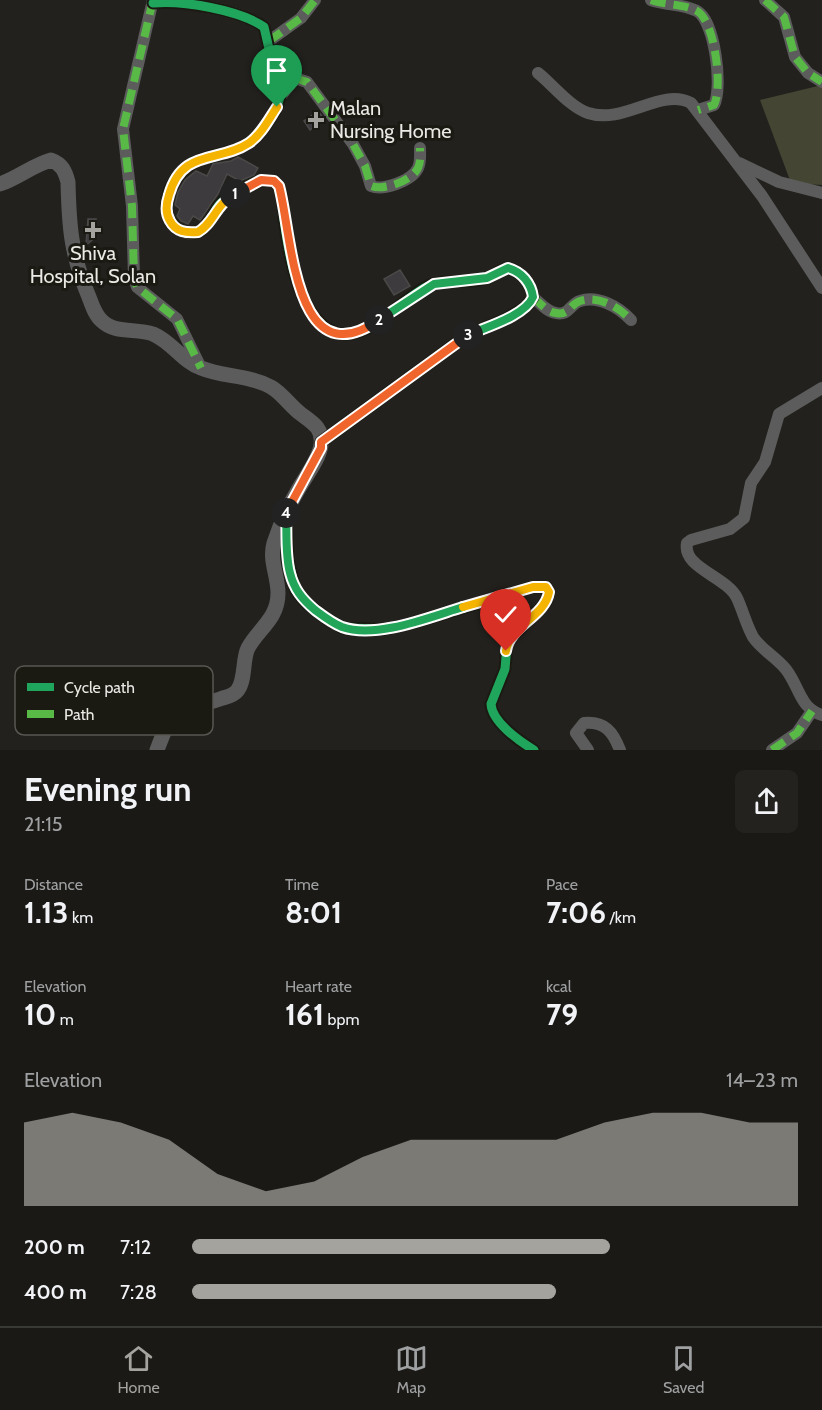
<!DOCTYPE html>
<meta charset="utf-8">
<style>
:root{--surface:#1a1916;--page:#23221f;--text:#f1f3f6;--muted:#9fa0a1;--line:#383835;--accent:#a4a39e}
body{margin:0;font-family:Cabin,sans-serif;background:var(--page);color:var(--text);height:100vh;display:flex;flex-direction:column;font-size:22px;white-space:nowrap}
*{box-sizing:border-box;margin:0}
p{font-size:20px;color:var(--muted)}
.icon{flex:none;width:33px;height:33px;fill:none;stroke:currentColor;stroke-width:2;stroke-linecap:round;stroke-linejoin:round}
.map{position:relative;height:750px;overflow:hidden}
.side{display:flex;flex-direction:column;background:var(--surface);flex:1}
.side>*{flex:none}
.pin{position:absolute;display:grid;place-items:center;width:51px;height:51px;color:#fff;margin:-62px -26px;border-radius:50% 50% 50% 0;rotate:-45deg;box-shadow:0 0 6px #0007}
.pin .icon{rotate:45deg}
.km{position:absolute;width:30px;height:30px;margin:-15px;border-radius:50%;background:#222;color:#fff;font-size:16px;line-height:30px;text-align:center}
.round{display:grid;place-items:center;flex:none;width:63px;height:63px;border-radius:9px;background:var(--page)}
.head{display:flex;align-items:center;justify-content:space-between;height:102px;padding:0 24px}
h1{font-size:33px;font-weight:700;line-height:45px}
.figures{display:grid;grid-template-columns:repeat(3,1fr);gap:9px;height:102px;padding:6px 24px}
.figures div{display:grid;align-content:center}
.figures b{font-size:30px;font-weight:700}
.figures small{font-size:16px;font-weight:400}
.figures p{font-size:16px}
.chart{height:168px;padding:12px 24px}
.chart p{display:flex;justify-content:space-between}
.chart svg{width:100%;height:108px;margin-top:6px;fill:var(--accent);opacity:.7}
ul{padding:0 24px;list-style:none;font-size:20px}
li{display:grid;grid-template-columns:96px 72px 1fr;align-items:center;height:45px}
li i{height:15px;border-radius:8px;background:var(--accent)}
.menu{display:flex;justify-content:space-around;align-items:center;height:84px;border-top:2px solid var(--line);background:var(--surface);font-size:16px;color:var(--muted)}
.menu a{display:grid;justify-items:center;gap:3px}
.menu .active{color:var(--accent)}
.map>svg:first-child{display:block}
.green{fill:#444633}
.building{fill:#3e3b3e;stroke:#4a4948;stroke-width:1.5}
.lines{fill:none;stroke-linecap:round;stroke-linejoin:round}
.minor{stroke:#5c5c5c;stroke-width:12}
.major{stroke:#5d5c5d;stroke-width:15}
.quiet{stroke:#58b947;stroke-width:8;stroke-dasharray:15 8;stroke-linecap:butt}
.cycleway-casing{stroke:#1a1912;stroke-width:13}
.cycleway{stroke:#20a55d;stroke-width:9}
.split-1-casing{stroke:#fff;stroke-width:12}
.split-2-casing{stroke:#fff;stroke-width:12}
.split-3-casing{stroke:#fff;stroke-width:12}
.split-4-casing{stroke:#fff;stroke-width:12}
.split-5-casing{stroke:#fff;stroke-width:12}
.split-6-casing{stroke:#fff;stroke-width:12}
.split-1{stroke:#f5b400;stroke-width:8}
.split-2{stroke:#f0652b;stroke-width:8}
.split-3{stroke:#22a559;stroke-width:8}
.split-4{stroke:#f0652b;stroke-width:8}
.split-5{stroke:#22a559;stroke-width:8}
.split-6{stroke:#f5b400;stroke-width:8}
.poi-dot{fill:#a4a39e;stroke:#1a1912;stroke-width:2}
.labels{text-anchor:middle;stroke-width:6;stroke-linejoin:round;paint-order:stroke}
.poi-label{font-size:20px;fill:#eae9e4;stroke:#1a1912;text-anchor:start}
.key{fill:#1a1912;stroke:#585751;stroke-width:1.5}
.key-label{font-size:16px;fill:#eae9e4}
</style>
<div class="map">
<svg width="822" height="750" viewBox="0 0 822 750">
<rect width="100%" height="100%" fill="#22211d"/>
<!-- green -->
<polygon class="green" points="822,85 822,185 791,183 760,100"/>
<!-- building -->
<g class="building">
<polygon points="318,111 324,119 310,130 304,121"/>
<polygon points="238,157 258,168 254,175 240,181 227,174 218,194 200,220 193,216 188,224 181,221 177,216 180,209 175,205 178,192 185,180 196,171 207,176 213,164 231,161"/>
<polygon points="88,219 96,219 96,237 86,245"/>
<polygon points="400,270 410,286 394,295 384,279"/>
</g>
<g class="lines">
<!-- minor -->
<g class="minor">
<polyline points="153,0 123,129 132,206 134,278 137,287 177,319 201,368"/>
<path d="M 651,0 C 665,5 684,4 697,11 C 715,21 723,88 714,105 L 698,110"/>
<polyline points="765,0 784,17 795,57 808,73 822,82"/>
<path d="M 153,3 C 182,0 240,10 264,27 L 280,97 C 275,116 259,139 242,147 C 228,154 211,154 197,161 C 179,169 163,191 167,213 C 169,227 188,239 202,230 C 211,224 213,211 220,204 C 229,194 261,177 274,181 C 284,191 283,205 284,219 C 288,252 299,318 334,332 C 369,345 402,295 433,284 C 451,279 471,284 488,278 C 495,275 500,269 508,268 C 522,272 531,283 533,297 L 526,307 L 505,319 L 466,336 L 321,442"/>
<polyline points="269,41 301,18 315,0"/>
<path d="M 538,73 C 553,85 570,107 588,113 C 624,125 661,87 691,103 L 762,196 L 822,288"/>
<path d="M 280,97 L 295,78 L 307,82 L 353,144 L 365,166 L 371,186 C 383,191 412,181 418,168 C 421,162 420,154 420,148"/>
<polyline points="739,163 779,182 822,193"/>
<path d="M 533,297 C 540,303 547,312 556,313 C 569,316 570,304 580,301 C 598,295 619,307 631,320"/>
<path d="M 822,388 L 779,414 L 765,462 L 751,483 L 744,518 L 730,529 L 691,540 L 687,543 C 682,568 726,576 737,598 C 743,611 746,624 753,637 C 761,649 773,655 783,666 C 799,682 798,708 822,715"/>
<path d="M 286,515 L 288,559 L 296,591 L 305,602 L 327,619 L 343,628 L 386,629 L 409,624 L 533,587 L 546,587 L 549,592 L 546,602 L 511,638 L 507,645 L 505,669 L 491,704 C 492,722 519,741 534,750"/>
<path d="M 588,750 L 576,733 L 584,723 C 605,721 613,732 620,750"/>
<polyline points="772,750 797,733 812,711"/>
</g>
<!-- major -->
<path class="major" d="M 0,184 C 18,178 33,165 51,160 C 62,164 65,171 68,182 C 69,226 71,255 89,297 C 92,305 95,315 102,321 C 115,334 136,328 153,334 C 172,342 182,361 201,368 C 223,377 249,375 271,387 C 283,394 290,406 301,414 C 313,423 323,428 321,445 C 319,460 305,477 298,490 C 288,507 280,525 274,543 C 269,560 278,576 278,593 C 278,619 259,628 248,648 C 242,660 246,680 237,691 C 233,696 226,697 220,699 C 174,715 177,696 157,750"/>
<!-- quiet -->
<g class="quiet">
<polyline points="153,0 123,129 132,206 134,278 137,287 177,319 201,368"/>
<path d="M 651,0 C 665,5 684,4 697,11 C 715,21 723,88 714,105 L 698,110"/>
<polyline points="765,0 784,17 795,57 808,73 822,82"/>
<polyline points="269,41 301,18 315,0"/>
<path d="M 280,97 L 295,78 L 307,82 L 353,144 L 365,166 L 371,186 C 383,191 412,181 418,168 C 421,162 420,154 420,148"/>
<path d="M 533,297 C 540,303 547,312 556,313 C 569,316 570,304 580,301 C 598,295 619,307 631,320"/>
<polyline points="772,750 797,733 812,711"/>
</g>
<defs>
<g id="cycleway">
<path d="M 153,3 C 182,0 240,10 264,27 L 280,97 C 275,116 259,139 242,147 C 228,154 211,154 197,161 C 179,169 163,191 167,213 C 169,227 188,239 202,230 C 211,224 213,211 220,204 C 229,194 261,177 274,181 C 284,191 283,205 284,219 C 288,252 299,318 334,332 C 369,345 402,295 433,284 C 451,279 471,284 488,278 C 495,275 500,269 508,268 C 522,272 531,283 533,297 L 526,307 L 505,319 L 466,336 L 321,442"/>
<path d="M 286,511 L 288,559 L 296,591 L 305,602 L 327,619 L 343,628 L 386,629 L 409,624 L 533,587 L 546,587 L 549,592 L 546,602 L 511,638 L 507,645 L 505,669 L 491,704 C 492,722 519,741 534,750"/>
</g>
</defs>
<!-- cycleway casing -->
<use href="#cycleway" class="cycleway-casing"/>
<!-- cycleway -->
<use href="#cycleway" class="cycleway"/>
</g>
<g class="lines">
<defs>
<path id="split-1" d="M 235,194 C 215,205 214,223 198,232 C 186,233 176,232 170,221 C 165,213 166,204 169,195 C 182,148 219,163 249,143 C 261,135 269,119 277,107"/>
<path id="split-2" d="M 235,194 L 261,180 L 274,181 L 279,186 C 292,232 293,380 379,320"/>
<path id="split-3" d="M 379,320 L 434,284 L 487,278 L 508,268 C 522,272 531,283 533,297 C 525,316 486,327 468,335"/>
<polyline id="split-4" points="286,513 321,448 321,442 468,335"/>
<path id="split-5" d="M 286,513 C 287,533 285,554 290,573 C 294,589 302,599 315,610 C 323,616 332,623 342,627 C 376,639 430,617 463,607"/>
<path id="split-6" d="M 463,607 L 533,587 L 546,587 L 549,592 C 545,617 509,626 506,651"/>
</defs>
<!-- split-1 casing -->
<use href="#split-1" class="split-1-casing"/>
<!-- split-2 casing -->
<use href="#split-2" class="split-2-casing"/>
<!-- split-3 casing -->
<use href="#split-3" class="split-3-casing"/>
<!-- split-4 casing -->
<use href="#split-4" class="split-4-casing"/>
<!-- split-5 casing -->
<use href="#split-5" class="split-5-casing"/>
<!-- split-6 casing -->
<use href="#split-6" class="split-6-casing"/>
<!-- split-1 -->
<use href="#split-1" class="split-1"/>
<!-- split-2 -->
<use href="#split-2" class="split-2"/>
<!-- split-3 -->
<use href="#split-3" class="split-3"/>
<!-- split-4 -->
<use href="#split-4" class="split-4"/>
<!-- split-5 -->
<use href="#split-5" class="split-5"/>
<!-- split-6 -->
<use href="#split-6" class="split-6"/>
</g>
<!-- markers -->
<g class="poi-dot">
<path d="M313 111h6v6h6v6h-6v6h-6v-6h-6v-6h6z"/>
<path d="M90 221h6v6h6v6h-6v6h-6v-6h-6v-6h6z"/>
</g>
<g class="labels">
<!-- poi labels -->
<g class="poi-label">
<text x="330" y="115">Malan<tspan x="330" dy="23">Nursing Home</tspan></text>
<text x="93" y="260" text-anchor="middle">Shiva<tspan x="93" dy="23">Hospital, Solan</tspan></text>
</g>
</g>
<!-- legend -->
<rect x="15" y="666" width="198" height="69" rx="9" class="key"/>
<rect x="27" y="683" width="27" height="8" fill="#20a55d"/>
<rect x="27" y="710" width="27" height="8" fill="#58b947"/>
<g class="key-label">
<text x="64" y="693">Cycle path</text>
<text x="64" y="720">Path</text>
</g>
</svg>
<div class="pin" style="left:277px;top:107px;background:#1e9e55"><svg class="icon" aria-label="arrive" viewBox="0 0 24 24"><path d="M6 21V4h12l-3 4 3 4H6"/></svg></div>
<div class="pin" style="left:506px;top:651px;background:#d93025"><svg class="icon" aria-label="check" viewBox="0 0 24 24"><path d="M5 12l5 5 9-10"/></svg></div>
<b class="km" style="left:235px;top:194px">1</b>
<b class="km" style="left:379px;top:320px">2</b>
<b class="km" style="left:468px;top:335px">3</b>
<b class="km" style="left:286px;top:513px">4</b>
</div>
<section class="side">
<div class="head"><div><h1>Evening run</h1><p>21:15</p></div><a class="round"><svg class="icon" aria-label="share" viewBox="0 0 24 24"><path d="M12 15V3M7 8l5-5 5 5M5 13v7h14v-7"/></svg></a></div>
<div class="figures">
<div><p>Distance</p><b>1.13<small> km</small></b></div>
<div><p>Time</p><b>8:01</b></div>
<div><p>Pace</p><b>7:06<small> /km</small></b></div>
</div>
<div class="figures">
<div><p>Elevation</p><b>10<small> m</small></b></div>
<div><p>Heart rate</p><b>161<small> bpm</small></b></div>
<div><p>kcal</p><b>79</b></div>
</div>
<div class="chart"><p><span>Elevation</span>14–23 m</p>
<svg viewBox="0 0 160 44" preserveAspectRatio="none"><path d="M0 44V10L10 6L20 10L30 17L40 31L50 38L60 34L70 24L80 17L90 17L100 17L110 17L120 10L130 6L140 6L150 10L160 10V44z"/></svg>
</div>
<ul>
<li><b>200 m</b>7:12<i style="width:69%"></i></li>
<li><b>400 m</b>7:28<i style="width:60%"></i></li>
</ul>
</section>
<nav class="menu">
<a class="active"><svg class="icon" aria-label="home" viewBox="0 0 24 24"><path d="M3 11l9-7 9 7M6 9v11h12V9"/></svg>Home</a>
<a><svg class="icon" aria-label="map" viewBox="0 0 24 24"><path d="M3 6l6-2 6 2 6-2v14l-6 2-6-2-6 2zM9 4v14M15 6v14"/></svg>Map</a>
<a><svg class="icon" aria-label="saved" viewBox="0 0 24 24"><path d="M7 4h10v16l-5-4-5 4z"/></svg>Saved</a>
</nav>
